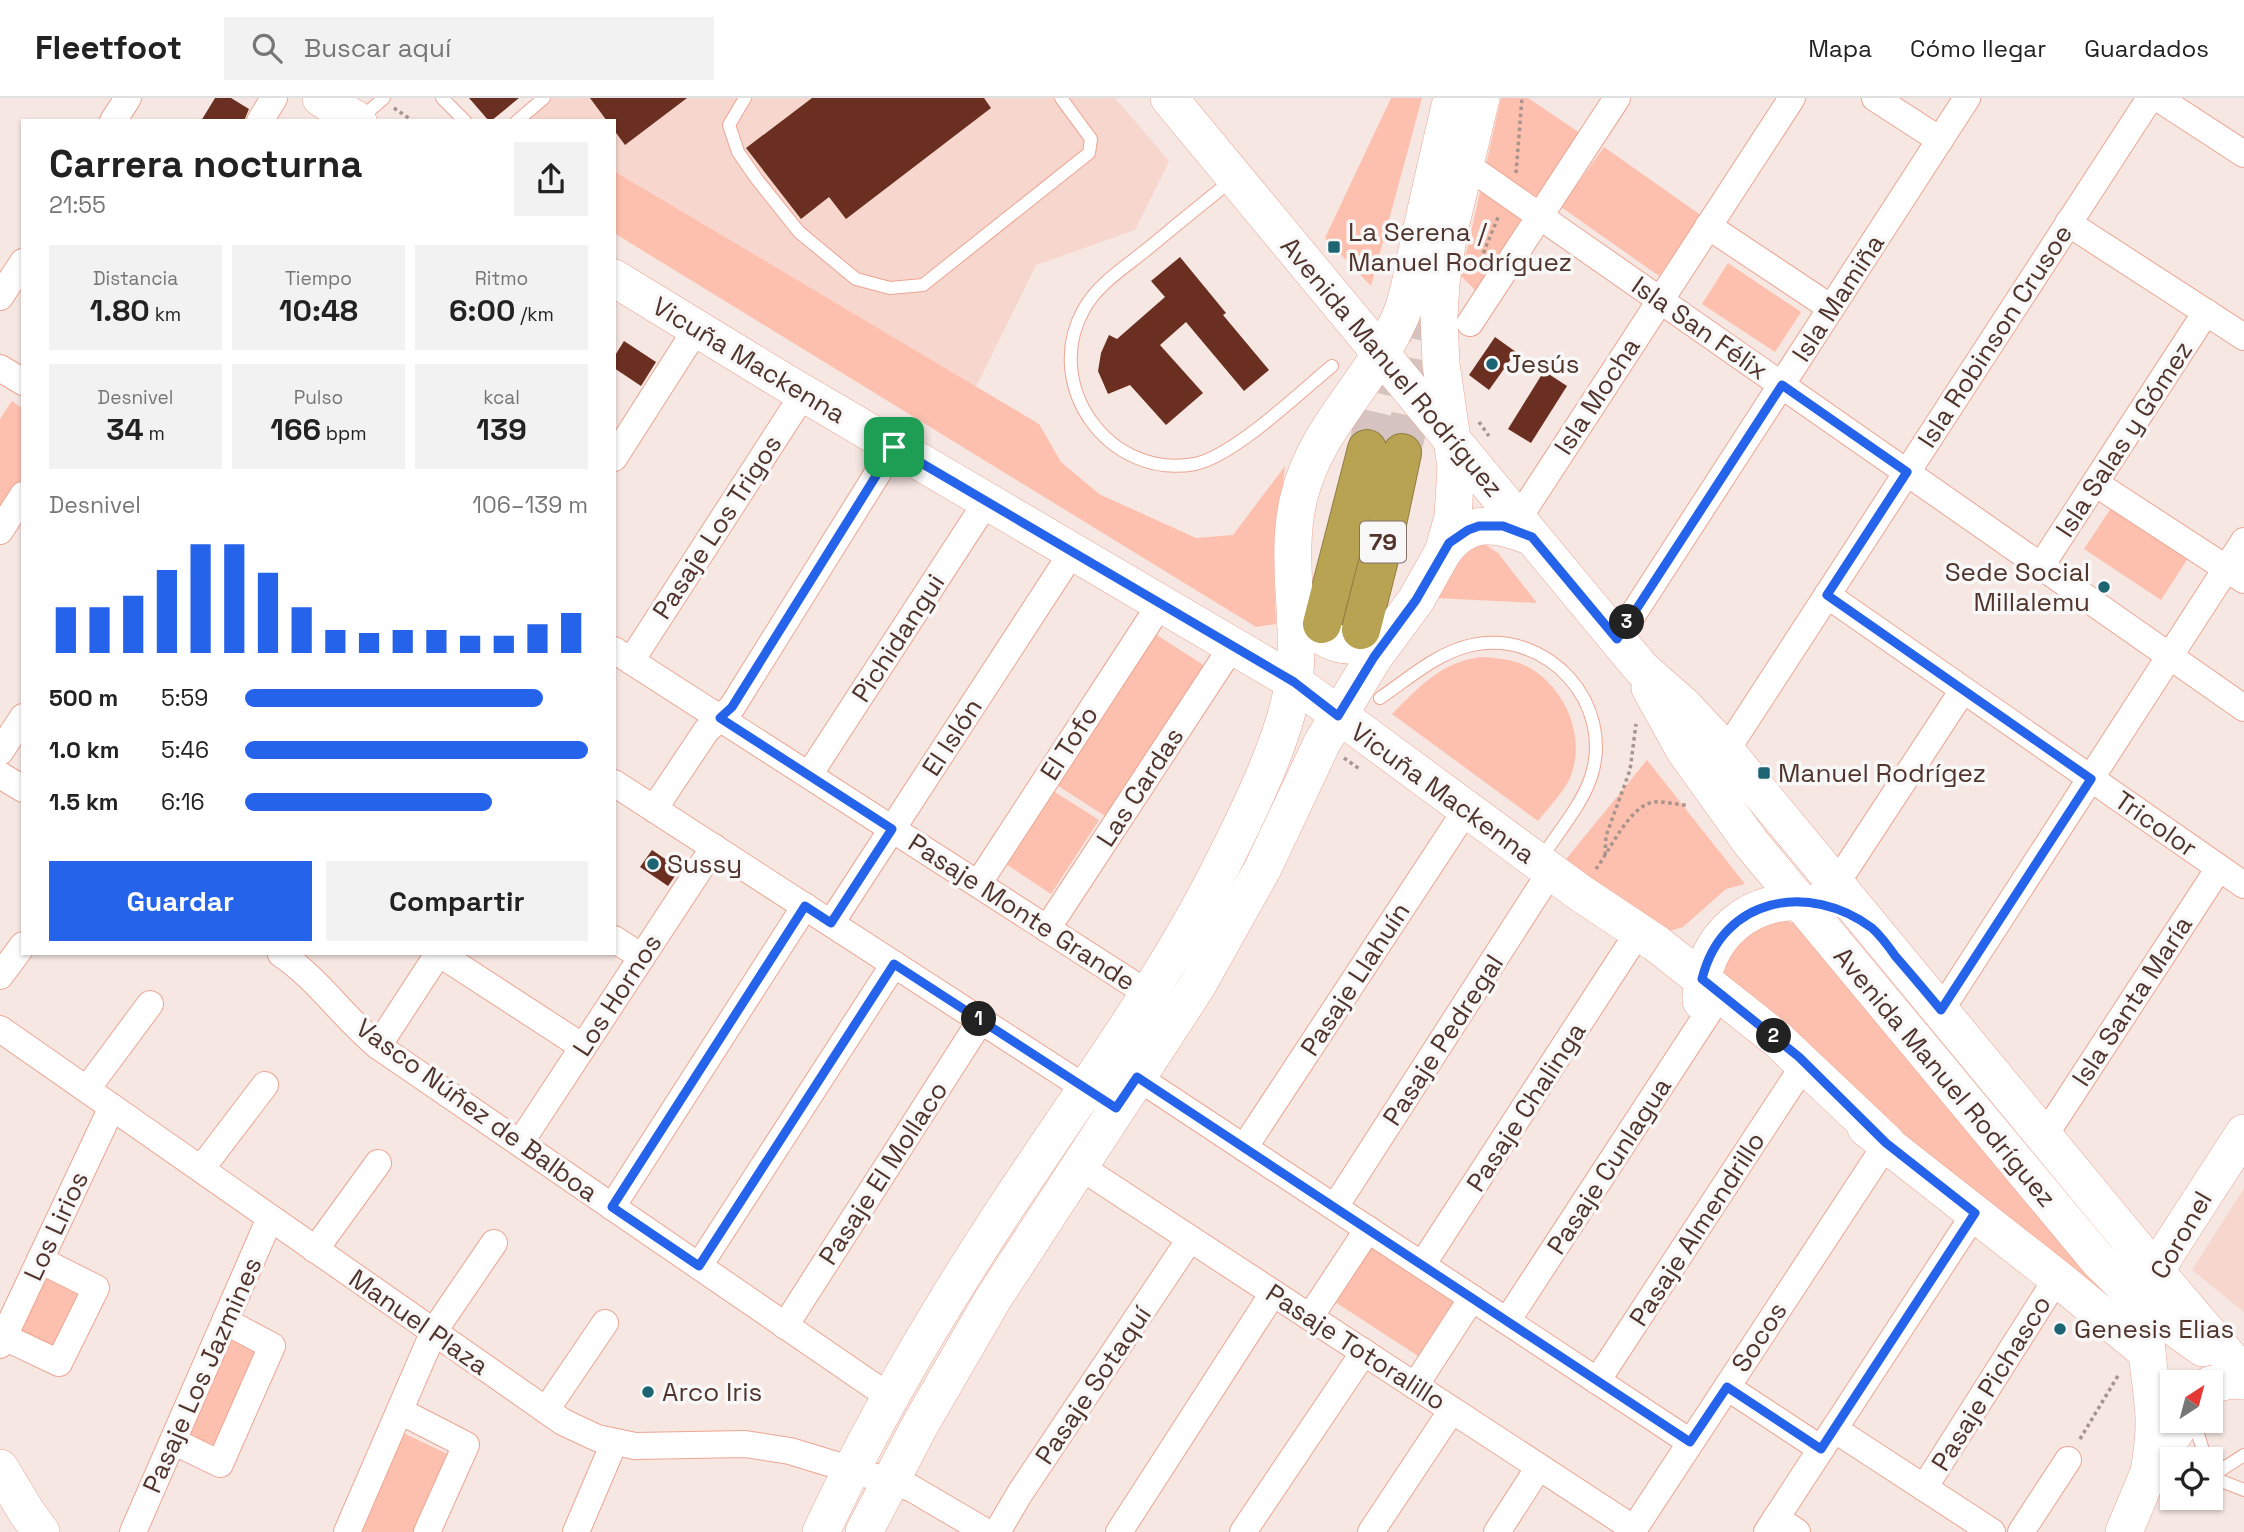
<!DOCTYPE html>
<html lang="es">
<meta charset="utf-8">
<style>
:root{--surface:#fff;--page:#f2f2f2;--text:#222;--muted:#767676;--line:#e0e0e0;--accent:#2563eb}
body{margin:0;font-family:"Space Grotesk",sans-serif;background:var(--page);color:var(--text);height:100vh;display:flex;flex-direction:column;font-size:26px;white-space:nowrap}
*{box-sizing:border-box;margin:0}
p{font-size:23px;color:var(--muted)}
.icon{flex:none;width:38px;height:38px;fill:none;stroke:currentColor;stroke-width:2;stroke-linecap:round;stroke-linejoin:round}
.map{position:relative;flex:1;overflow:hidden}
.sheet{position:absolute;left:21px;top:21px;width:595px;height:836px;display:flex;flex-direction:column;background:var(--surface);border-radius:0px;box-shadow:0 2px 5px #0004}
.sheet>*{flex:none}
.needle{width:46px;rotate:36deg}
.controls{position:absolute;left:2160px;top:1272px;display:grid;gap:14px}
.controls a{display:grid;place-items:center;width:63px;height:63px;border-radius:0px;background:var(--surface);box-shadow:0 2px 5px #0004;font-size:35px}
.pin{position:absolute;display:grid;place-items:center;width:60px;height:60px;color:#fff;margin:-30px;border-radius:14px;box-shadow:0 4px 10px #0006}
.km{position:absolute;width:35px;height:35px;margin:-18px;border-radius:50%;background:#222;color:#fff;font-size:19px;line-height:35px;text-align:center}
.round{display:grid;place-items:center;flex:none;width:74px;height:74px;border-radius:0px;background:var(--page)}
.headline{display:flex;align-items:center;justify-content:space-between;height:119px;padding:0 28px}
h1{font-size:38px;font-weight:800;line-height:52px}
.stats{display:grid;grid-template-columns:repeat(3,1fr);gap:10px;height:119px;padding:7px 28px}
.stats div{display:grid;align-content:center;border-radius:0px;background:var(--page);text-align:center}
.stats b{font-size:30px;font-weight:800}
.stats small{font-size:19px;font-weight:400}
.stats p{font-size:19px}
.chart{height:196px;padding:14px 28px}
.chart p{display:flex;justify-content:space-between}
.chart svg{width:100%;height:126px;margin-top:7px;stroke:var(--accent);stroke-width:6}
.primary-button{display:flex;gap:14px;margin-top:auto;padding:14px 28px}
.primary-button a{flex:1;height:80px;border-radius:0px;background:var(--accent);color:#fff;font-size:28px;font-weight:800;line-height:80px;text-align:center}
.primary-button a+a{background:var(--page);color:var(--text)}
ul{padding:0 28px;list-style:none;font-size:23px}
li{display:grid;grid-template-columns:112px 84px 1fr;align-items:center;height:52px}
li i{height:18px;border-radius:9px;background:var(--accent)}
header{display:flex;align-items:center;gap:42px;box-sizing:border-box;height:98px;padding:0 35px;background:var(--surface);border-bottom:2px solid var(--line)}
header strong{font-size:33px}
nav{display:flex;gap:38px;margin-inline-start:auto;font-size:24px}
.search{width:490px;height:63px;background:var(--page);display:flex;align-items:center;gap:18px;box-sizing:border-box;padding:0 24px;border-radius:0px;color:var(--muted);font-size:26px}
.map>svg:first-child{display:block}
.built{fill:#f7d6cd}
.green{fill:#fec0ae}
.building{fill:#6a2f20}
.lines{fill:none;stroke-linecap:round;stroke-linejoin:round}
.highway-tunnel{stroke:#d5c3bf;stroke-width:38;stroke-dasharray:38 19;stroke-linecap:butt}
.lane-casing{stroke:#eca592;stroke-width:14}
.street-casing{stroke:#eca592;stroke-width:28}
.secondary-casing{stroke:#eca592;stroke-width:38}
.highway-casing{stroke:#937c44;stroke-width:40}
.path{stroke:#a8938d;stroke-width:3.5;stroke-dasharray:3.5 3.5;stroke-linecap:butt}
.lane{stroke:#fff;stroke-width:12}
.street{stroke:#fff;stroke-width:26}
.secondary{stroke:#fff;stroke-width:37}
.highway{stroke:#b7a351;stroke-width:38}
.route-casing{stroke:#fff;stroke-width:14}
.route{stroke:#2563eb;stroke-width:9}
.poi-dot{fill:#1e6574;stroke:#f8f8f8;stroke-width:2.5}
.labels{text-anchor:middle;stroke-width:7;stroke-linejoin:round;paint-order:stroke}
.shield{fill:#f8f8f8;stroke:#83706a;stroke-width:2}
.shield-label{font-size:24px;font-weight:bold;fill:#51352d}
.poi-label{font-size:26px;fill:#51352d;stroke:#f8f8f8;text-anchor:start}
.street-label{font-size:26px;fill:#51352d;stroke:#f8f8f8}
</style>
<header>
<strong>Fleetfoot</strong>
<div class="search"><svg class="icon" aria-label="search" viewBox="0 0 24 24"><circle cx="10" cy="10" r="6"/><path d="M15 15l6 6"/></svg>Buscar aquí</div>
<nav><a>Mapa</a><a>Cómo llegar</a><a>Guardados</a></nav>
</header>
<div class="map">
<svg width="2244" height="1434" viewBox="0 0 2244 1434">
<rect width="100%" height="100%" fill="#f6e7e3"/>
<!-- built -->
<g class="built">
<polygon points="553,0 1115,0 1169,63 1135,132 1036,167 976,289 614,73 614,23 531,23 527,21"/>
<polygon points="2244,1090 2244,1214 2192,1172"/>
</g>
<!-- green -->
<g class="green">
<polygon points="1391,0 1422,0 1371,188 1325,140"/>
<polygon points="1501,0 1528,0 1583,37 1477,194 1461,178"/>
<polygon points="1604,49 1702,118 1659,178 1561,109"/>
<polygon points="614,73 1039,326 1061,364 1099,396 1196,440 1233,437 1285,368 1274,475 1276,526 1256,529 614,135"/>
<polygon points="1728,165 1801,214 1775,254 1702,206"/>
<polygon points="12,303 23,311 23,384 0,417 0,321"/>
<polygon points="2113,407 2190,457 2161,502 2084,451"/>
<polygon points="1483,445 1498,455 1537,505 1435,500 1465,448"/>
<polygon points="1149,532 1205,568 1108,720 1052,684"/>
<path d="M 1481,559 C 1497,560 1513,561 1528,569 C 1565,589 1587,639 1570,680 C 1563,695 1548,710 1538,723 L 1392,616 C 1419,589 1441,564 1481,559 Z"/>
<polygon points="1647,662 1745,786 1726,791 1683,829 1662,835 1562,766"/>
<polygon points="1050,691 1099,722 1051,796 1003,764"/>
<polygon points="1772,817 1795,826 2125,1217 1715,883 1721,861"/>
<polygon points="1365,1146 1453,1204 1418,1258 1329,1200"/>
<polygon points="47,1176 86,1193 59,1252 20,1234"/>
<polygon points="227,1234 261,1250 216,1349 181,1333"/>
<polygon points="399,1333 452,1358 416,1434 351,1434"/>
</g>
<!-- building -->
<g class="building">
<polygon points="215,0 231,0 249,11 244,23 201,23"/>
<polygon points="469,0 519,0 491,23 489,23"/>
<polygon points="590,0 687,0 625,47 614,32 614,23 607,23"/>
<polygon points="812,0 984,0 991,10 846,121 829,99 801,121 746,50"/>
<polygon points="1180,159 1226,215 1223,217 1269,272 1244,293 1186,224 1160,247 1203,295 1166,327 1130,287 1108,296 1098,273 1101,255 1109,237 1117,241 1165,199 1151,183"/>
<polygon points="1495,239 1516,254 1489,292 1469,277"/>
<polygon points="624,243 656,264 641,288 614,270 614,259"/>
<polygon points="1544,273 1567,288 1531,345 1508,331"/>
<polygon points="652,752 680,771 668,788 640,769"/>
</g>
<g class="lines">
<!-- highway-tunnel -->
<g class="highway-tunnel">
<polyline points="1367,351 1393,237"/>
<polyline points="1402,355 1434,210"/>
</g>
<defs>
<g id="lane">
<polyline points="442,0 465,23"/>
<polyline points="745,0 729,27 738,54 756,80 799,134 856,181 890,190 923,187 1089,55 1091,41 1061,0"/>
<polyline points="361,20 384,0"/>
<polyline points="517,23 544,0"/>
<path d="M 1232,82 C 1203,105 1174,129 1146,152 C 1124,170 1098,186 1084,211 C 1041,287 1109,382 1195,366 C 1234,358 1299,295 1332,268"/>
<path d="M 1380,600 C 1408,581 1438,554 1472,547 C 1548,531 1615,606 1591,679 C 1582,707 1556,737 1540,762"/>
<polyline points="2194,1323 2206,1362"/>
<polyline points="2210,1379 2244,1357"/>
<polyline points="2211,1379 2244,1392"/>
<polyline points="2148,1387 2172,1384"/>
</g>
<g id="street">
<polyline points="1875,0 1940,42"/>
<polyline points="2158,0 2244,56"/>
<polyline points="113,23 128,0"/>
<polyline points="260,23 274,0"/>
<polyline points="1465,66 2244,610"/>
<polyline points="2068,125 2244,239"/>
<polyline points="1708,128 1831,210"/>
<polyline points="0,199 23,164"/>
<polyline points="1470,225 1617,0"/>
<polyline points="0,270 23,284"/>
<polyline points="614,360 697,230"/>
<polyline points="2095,385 2244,482"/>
<polyline points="1518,421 1792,0"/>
<polyline points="0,433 23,397"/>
<polyline points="2041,468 2206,214"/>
<polyline points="1827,497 2244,787"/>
<polyline points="1617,541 1967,0"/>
<polyline points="614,552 1147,895"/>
<polyline points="631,563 804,295"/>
<polyline points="1726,653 2150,0"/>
<polyline points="0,654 23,619"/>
<polyline points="0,677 23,691"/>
<polyline points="809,677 987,403"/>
<polyline points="614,685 1116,1010"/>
<polyline points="654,711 706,633 732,609 894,349"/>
<polyline points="978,786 1161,505"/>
<polyline points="1836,786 1963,592"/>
<polyline points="831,825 1073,453"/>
<polyline points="1047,831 1233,547"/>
<polyline points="614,841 642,859"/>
<path d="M 281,856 C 318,881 343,919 378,948 L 891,1300"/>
<polyline points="440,856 583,949"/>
<polyline points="0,878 23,847"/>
<polyline points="1941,912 2244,443"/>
<polyline points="0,931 563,1324 597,1340 635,1348 745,1346 790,1353 911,1390 986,1434"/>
<polyline points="378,948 438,856"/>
<polyline points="1137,979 1690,1344"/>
<polyline points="87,991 150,906"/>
<polyline points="2045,1037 2219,770"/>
<polyline points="520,1045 714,749"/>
<polyline points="1244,1050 1466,712"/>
<polyline points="1079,1068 1634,1431"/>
<polyline points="201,1071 265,987"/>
<polyline points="612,1109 805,808"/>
<polyline points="1335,1109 1551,773"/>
<polyline points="315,1152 378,1065"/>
<polyline points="1422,1167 1628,850"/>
<polyline points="699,1168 894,866"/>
<polyline points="1310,1219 1368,1131"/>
<polyline points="1507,1223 1710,912"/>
<polyline points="785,1228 981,922"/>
<polyline points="4,1239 59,1265 96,1190 40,1162"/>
<polyline points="0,1247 112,1009"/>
<polyline points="1597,1283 1796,979"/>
<polyline points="1415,1288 1472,1200"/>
<polyline points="1727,1289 1821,1351"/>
<polyline points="546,1312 605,1225"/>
<polyline points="400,1313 466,1347 427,1434"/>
<polyline points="1834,1331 1992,1434"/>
<polyline points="173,1343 220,1366 272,1248 225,1223"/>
<polyline points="1924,1390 2057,1180"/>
<polyline points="1776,1420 1797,1434"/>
<polyline points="133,1434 270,1120"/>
<polyline points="347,1434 434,1233 494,1145"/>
<polyline points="576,1434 614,1345"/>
<polyline points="997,1434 1020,1395 1190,1141"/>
<polyline points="1119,1434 1273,1195"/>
<polyline points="1243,1434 1364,1254"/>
<polyline points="1371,1434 1452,1312"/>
<polyline points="1497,1434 1539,1369"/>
<polyline points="1632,1434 1887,1045"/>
<polyline points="1767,1434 1975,1115"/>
<polyline points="2021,1434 2068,1362"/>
</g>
<g id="secondary">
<polyline points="321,0 358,23"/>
<polyline points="1169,0 1641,570 1684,608 1726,653 2156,1174 2244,1277"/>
<polyline points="614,180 781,282 1294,584 1579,794 1657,846 1777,941 1887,1045"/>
<path d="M 1443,454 C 1467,420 1497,424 1532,439"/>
<path d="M 1296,512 C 1321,547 1351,558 1390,536"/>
<polyline points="1650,590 1685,653 1751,745 2098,1162 2146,1209 2203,1250"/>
<path d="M 1701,903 C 1699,839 1754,793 1817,806"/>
<polyline points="1866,1030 2057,1180 2147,1254"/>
<polyline points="2210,1287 2230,1282 2244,1283"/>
<polyline points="0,1370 27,1415 41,1434"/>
<path d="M 2149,1374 C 2152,1356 2155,1338 2154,1319 C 2150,1253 2131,1216 2167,1154 L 2244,1035"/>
<path d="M 821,1434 C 873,1323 936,1216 1003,1114 C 1078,999 1164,885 1225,761 C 1250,711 1286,638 1294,582 C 1302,521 1284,459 1299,399 C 1316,330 1368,288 1397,226 C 1409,202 1412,174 1418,148 C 1429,99 1440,49 1452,0"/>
<polyline points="864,1434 920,1327 993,1201 1197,888 1263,770 1322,645 1374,559 1416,502 1443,454 1453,419 1456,369 1441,266 1439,219 1441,185 1449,133 1481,0"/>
<polyline points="2124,1434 2149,1374 2182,1323"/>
</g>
<g id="highway">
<polyline points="1322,526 1367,351"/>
<polyline points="1361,532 1382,449 1402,355"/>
</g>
</defs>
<!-- lane casing -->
<use href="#lane" class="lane-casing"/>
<!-- street casing -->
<use href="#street" class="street-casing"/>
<!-- secondary casing -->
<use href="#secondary" class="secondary-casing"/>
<!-- highway casing -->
<use href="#highway" class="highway-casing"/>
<!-- path -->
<g class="path">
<polyline points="394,10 413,23"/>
<polyline points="1516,75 1522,0"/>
<polyline points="1478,168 1499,117"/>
<polyline points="1479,324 1489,338"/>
<polyline points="1344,660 1361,672"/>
<polyline points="1605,757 1606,738 1630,672 1636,626"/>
<path d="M 1596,771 C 1610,752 1630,707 1654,704 C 1664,703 1677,707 1688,707"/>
<polyline points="2080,1341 2119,1276"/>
</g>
<!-- lane -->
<use href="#lane" class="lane"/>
<!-- street -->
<use href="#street" class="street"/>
<!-- secondary -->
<use href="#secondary" class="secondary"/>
<!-- highway -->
<use href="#highway" class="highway"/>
</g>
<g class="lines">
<defs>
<path id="route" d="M 1782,287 L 1907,374 L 1827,497 L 2091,681 L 1941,912 C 1926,894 1911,876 1896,859 C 1889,849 1881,838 1872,830 C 1809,783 1722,799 1702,881 L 1799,959 L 1886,1045 L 1975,1115 L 1821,1351 L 1727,1289 L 1690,1344 L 1137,979 L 1116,1010 L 894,866 L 699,1168 L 612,1109 L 805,808 L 831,825 L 892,731 L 720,620 L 732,609 L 894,349 L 1294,584 L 1338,618 L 1374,559 L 1416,502 L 1449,445 L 1468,432 L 1479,428 L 1503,428 L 1532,439 L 1617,541 Z"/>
</defs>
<!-- route casing -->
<use href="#route" class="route-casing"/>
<!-- route -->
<use href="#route" class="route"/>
</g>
<!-- markers -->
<g class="poi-dot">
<rect x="1327" y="142" width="14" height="14" rx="3.5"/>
<circle cx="1492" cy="266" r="7"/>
<circle cx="2104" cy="489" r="7"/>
<rect x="1757" y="668" width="14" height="14" rx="3.5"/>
<circle cx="653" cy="766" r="7"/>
<circle cx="2060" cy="1231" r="7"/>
<circle cx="648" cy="1294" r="7"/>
</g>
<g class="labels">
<!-- shield labels -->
<rect class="shield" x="1360" y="423.5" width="46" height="41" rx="5"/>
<g class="shield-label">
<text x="1383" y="452">79</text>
</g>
<!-- poi labels -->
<g class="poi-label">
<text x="1348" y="143">La Serena /<tspan x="1348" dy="30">Manuel Rodríguez</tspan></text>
<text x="1506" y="275">Jesús</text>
<text x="2090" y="483" text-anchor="end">Sede Social<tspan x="2090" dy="30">Millalemu</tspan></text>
<text x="1778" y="684">Manuel Rodrígez</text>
<text x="667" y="775">Sussy</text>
<text x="2074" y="1240">Genesis Elias</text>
<text x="662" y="1303">Arco Iris</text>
</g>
<!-- street labels -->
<g class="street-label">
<text transform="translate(1838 200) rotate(-57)" y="9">Isla Mamiña</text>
<text transform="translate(1700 230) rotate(35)" y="9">Isla San Félix</text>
<text transform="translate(1995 238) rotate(-57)" y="9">Isla Robinson Crusoe</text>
<text transform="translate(749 262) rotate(31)" y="9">Vicuña Mackenna</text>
<text transform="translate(1392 269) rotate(50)" y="9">Avenida Manuel Rodríguez</text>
<text transform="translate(1597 298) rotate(-57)" y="9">Isla Mocha</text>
<text transform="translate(2124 341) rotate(-57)" y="9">Isla Salas y Gómez</text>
<text transform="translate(717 429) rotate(-57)" y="9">Pasaje Los Trigos</text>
<text transform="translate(898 540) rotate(-57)" y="9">Pichidangui</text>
<text transform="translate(952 639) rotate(-57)" y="9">El Islón</text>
<text transform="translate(1069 645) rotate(-57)" y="9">El Tofo</text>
<text transform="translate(1140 689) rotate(-57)" y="9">Las Cardas</text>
<text transform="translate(1443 695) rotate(36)" y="9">Vicuña Mackenna</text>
<text transform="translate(2156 726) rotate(35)" y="9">Tricolor</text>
<text transform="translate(1022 814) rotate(33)" y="9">Pasaje Monte Grande</text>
<text transform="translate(1355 881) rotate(-57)" y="9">Pasaje Llahuín</text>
<text transform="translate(617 897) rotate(-57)" y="9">Los Hornos</text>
<text transform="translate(2132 903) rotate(-57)" y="9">Isla Santa María</text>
<text transform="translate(1443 942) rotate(-57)" y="9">Pasaje Pedregal</text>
<text transform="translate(1945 979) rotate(50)" y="9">Avenida Manuel Rodríguez</text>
<text transform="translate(1526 1009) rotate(-57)" y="9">Pasaje Chalinga</text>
<text transform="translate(477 1012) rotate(36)" y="9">Vasco Núñez de Balboa</text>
<text transform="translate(1609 1068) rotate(-57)" y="9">Pasaje Cunlagua</text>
<text transform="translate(883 1075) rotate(-57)" y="9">Pasaje El Mollaco</text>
<text transform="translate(56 1128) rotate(-65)" y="9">Los Lirios</text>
<text transform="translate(1697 1131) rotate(-57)" y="9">Pasaje Almendrillo</text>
<text transform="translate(2181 1137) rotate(-60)" y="9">Coronel</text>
<text transform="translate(419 1224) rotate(35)" y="9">Manuel Plaza</text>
<text transform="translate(1759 1239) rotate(-57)" y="9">Socos</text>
<text transform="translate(1356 1249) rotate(33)" y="9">Pasaje Totoralillo</text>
<text transform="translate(202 1277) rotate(-66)" y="9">Pasaje Los Jazmines</text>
<text transform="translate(1991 1285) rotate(-58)" y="9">Pasaje Pichasco</text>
<text transform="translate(1093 1287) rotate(-56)" y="9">Pasaje Sotaquí</text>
</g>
</g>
</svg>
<div class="controls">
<a><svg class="needle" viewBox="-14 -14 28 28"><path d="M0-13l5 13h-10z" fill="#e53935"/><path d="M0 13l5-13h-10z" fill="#767676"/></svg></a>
<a><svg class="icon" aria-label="locate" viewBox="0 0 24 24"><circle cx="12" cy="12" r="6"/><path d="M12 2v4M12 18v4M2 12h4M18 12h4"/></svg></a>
</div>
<div class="pin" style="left:894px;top:349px;background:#1e9e55"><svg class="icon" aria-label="arrive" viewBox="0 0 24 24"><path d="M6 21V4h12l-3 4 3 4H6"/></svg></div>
<b class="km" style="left:979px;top:921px">1</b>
<b class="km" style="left:1774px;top:938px">2</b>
<b class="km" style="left:1627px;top:524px">3</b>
<section class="sheet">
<div class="headline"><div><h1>Carrera nocturna</h1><p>21:55</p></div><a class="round"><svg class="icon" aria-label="share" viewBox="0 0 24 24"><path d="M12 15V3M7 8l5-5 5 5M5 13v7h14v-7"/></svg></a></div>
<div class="stats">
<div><p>Distancia</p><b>1.80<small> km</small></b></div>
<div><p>Tiempo</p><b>10:48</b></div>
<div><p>Ritmo</p><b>6:00<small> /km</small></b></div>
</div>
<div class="stats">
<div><p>Desnivel</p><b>34<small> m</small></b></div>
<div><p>Pulso</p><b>166<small> bpm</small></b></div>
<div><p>kcal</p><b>139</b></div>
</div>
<div class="chart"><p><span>Desnivel</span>106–139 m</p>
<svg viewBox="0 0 160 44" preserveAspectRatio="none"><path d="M5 44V28M15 44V28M25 44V24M35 44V15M45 44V6M55 44V6M65 44V16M75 44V28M85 44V36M95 44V37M105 44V36M115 44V36M125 44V38M135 44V38M145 44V34M155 44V30"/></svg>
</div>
<ul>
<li><b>500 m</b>5:59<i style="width:87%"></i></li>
<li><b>1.0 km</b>5:46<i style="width:100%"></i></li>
<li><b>1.5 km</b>6:16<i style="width:72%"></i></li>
</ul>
<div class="primary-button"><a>Guardar</a><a>Compartir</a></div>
</section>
</div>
